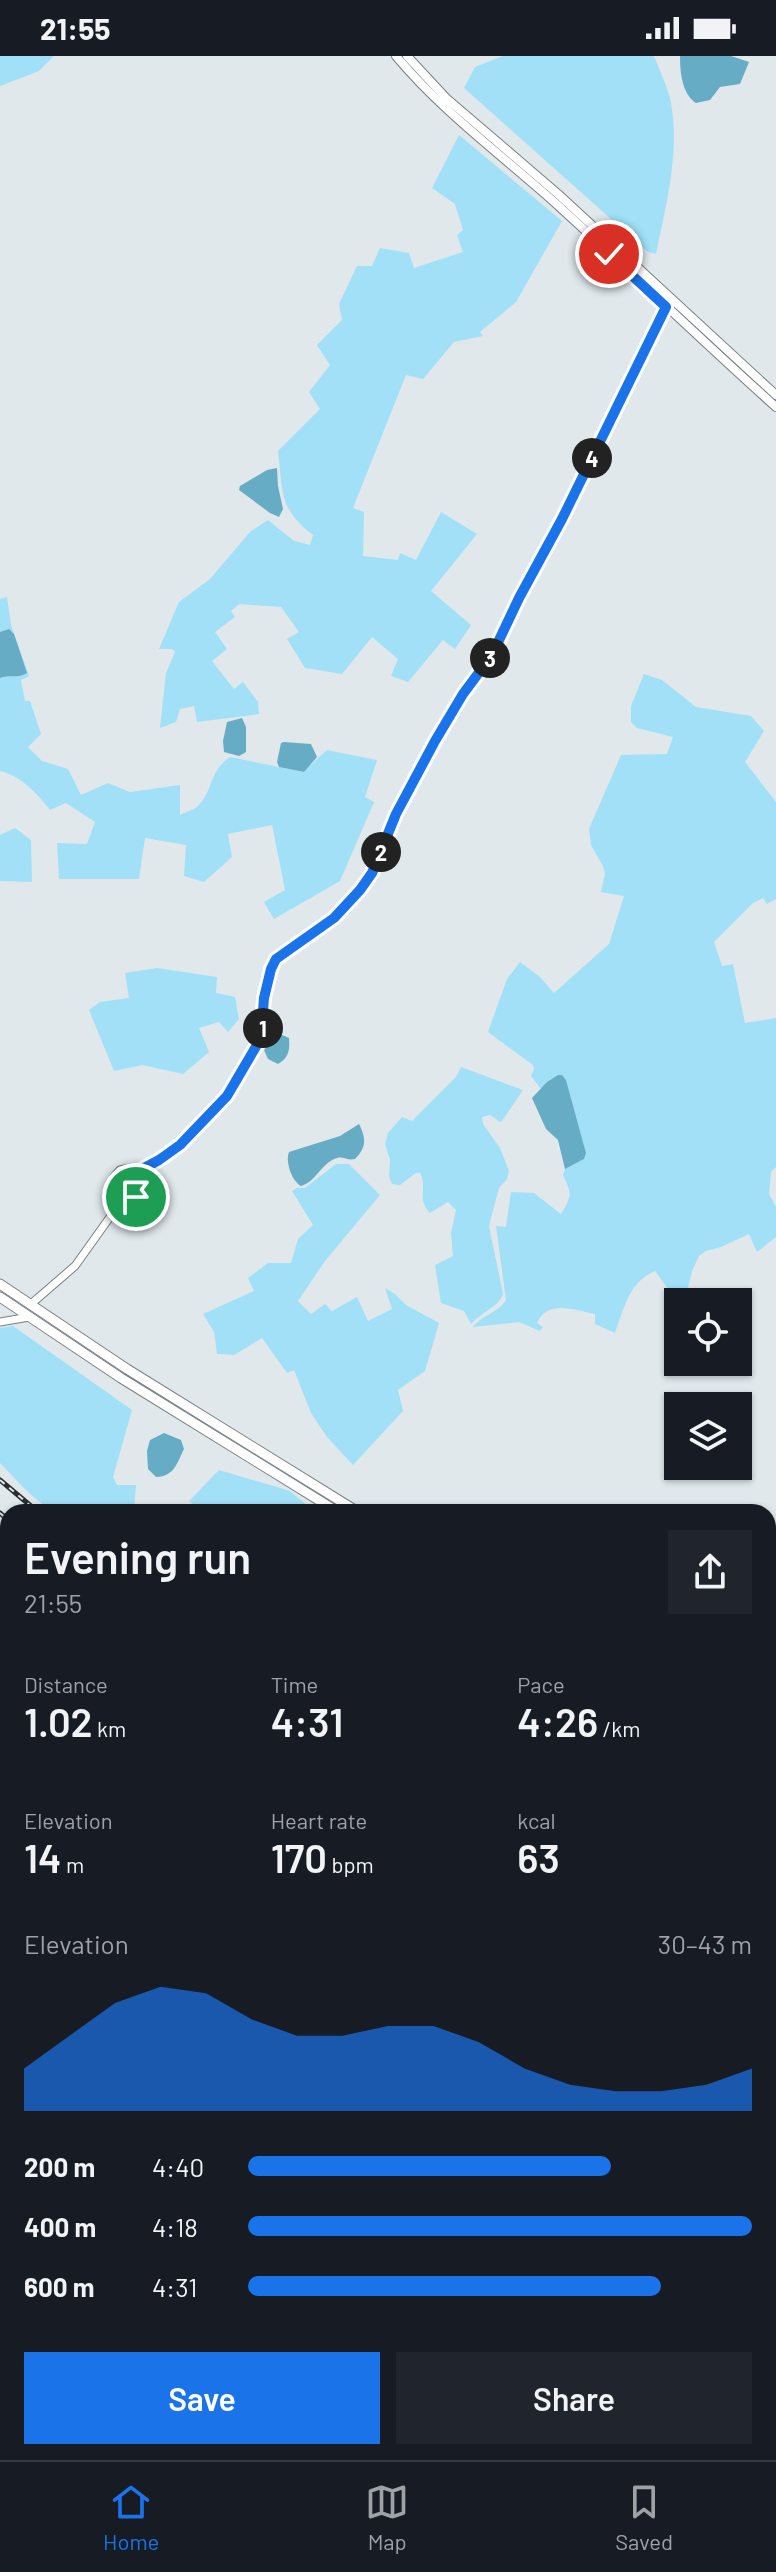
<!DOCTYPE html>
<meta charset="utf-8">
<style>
:root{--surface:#171b24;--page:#20242c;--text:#f1f3f6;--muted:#9ea1a6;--line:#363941;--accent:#1a73e8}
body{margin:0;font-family:Barlow,sans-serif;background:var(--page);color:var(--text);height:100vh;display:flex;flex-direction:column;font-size:30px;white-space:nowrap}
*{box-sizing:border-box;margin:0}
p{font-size:26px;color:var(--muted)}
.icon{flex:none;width:44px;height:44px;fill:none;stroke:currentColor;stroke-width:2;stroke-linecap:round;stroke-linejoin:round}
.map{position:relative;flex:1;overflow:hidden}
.side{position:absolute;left:0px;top:1448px;width:776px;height:956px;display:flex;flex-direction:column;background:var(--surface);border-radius:24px 24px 0 0;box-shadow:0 2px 6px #0004}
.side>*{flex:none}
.tools{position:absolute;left:664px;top:1232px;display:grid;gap:16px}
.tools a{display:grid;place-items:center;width:88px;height:88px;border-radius:0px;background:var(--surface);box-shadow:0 2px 6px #0004;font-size:40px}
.pin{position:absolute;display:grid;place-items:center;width:68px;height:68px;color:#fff;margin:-34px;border:4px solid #fff;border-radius:50%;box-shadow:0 2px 8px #0007}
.km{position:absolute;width:40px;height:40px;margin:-20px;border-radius:50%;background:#222;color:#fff;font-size:22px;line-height:40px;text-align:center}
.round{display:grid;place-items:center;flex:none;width:84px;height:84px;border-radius:0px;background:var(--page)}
.headline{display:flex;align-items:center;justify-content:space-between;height:136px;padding:0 24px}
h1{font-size:44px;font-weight:600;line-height:60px}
.figures{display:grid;grid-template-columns:repeat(3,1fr);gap:12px;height:136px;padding:8px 24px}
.figures div{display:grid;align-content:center}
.figures b{font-size:40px;font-weight:600}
.figures small{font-size:22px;font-weight:400}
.figures p{font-size:22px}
.chart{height:224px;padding:16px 24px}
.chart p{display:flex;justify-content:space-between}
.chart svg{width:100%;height:144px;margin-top:8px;fill:var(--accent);opacity:.7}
.cta{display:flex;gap:16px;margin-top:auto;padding:16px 24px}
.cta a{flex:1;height:92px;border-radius:0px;background:var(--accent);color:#fff;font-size:32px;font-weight:600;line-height:92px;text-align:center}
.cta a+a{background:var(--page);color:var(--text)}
ul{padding:0 24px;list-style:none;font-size:26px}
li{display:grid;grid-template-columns:128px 96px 1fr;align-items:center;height:60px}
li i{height:20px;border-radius:10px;background:var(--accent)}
.status{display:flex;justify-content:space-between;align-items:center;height:56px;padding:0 40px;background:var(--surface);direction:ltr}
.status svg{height:22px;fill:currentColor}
.tabs{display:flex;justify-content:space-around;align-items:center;height:112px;border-top:2px solid var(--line);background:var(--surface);font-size:22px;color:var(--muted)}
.tabs a{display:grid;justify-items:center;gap:4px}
.tabs .selected{color:var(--accent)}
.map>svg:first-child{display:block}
.green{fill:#a1e0f7}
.water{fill:#67acc5}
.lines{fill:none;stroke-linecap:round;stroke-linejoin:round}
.river{stroke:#67acc5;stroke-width:14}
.tertiary-casing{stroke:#787f82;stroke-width:9}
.secondary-casing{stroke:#787f82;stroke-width:10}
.primary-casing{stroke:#787f82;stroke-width:11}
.tertiary{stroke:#fff;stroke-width:7}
.secondary{stroke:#fff;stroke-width:8}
.primary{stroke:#fff;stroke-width:9}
.rail-casing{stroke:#2a2d2f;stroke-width:5}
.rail{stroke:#e0e8eb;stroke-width:2;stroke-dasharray:6;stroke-linecap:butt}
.route-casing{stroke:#fff;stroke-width:16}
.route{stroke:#1a73e8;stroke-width:10}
</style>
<div class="status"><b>21:55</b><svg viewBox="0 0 49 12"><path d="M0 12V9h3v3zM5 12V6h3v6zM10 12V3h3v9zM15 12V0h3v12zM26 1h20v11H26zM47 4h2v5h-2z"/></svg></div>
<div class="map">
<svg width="776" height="2404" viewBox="0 0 776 2404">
<rect width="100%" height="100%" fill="#e0e8eb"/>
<!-- green -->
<g class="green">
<polygon points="0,0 54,0 39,15 0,30"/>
<path d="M 503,0 L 654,0 C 660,16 668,31 671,47 C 680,97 666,149 656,198 L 648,196 L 464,32 L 475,11 Z"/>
<path d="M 459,79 L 562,165 L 516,246 L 480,276 L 483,280 L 454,286 L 423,323 L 406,319 L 353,452 L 364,456 L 363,500 L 398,504 L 400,497 L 416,504 L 441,456 L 477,478 L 431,535 L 471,569 L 455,593 L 443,584 L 408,626 L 391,620 L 398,603 L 372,581 L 342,618 L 305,612 L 287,583 L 299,576 L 281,551 L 239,548 L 231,555 L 235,561 L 215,576 L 227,593 L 212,605 L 234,633 L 243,626 L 258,646 L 259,658 L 197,666 L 194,650 L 180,653 L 176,666 L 160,672 L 166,617 L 175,596 L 172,593 L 159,593 L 179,546 L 210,523 L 250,476 L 268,464 L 294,485 L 310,489 L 313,479 C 278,452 283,435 278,395 L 320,353 L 309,336 L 330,309 L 317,289 L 342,264 L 339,248 L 357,210 L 372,210 L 380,192 L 409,197 L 414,212 L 463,196 L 457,179 L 463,174 L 455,148 L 432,132 Z"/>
<path d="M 7,541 L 11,569 L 29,620 L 21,624 L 25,645 L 30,645 L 41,678 L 28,691 L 42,705 L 68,713 L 81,739 L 108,727 L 130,736 L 180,729 L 180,759 C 185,756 194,754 198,750 C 214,734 208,716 230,701 L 303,716 L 327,694 L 377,704 L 365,741 L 374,746 L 340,825 L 274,863 L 264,846 L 285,834 L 272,769 L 228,778 L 232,801 L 204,826 L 184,820 L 186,789 L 145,782 L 139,823 L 59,823 L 57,787 L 87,788 L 95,766 L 66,747 L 50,754 C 37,737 21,720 0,715 L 0,543 Z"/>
<path d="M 644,618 L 662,624 L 696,651 L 751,660 L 764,675 L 745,706 L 776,746 L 776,843 L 767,848 L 763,842 L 753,847 L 714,886 L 722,910 L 733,908 L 745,967 L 776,962 L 776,1111 L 771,1116 L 769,1138 L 776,1151 L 776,1181 L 757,1196 L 749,1178 L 721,1191 L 706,1195 L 699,1200 L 692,1215 L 687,1236 L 668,1233 L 655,1215 C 629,1226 624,1252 615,1277 L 595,1268 L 595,1258 C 575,1254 547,1243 537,1267 L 543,1271 L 540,1275 L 519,1266 L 473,1271 C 482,1259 498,1257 506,1244 L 496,1170 L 506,1171 L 511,1136 L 534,1137 L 561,1158 C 572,1140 572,1138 563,1119 L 565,1113 L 584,1103 L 586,1097 L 566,1025 L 558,1019 L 541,1033 L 531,1020 L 534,1013 L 533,1009 L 488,976 L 507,923 L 520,906 L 540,921 L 554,937 L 609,888 L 624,840 L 601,836 L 605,818 L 603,810 L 591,789 L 589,773 L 621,699 L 667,698 L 673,681 L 637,672 L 631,666 L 631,650 Z"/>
<polygon points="15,772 31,784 32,826 0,825 0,779"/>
<polygon points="157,912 217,921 216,937 235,941 239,963 228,976 219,966 199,972 209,996 183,1018 142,1009 114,1015 89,954 100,946 129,942 125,917"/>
<path d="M 461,1011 L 523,1034 L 502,1065 L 500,1066 L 490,1059 L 482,1061 L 483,1068 L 500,1092 L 509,1115 L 507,1123 L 499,1132 L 489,1170 L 503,1238 C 499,1251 480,1257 471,1268 L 464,1255 L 441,1247 L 435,1209 L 453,1200 L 451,1177 L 456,1154 L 448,1146 L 430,1157 C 416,1144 428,1130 420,1117 L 416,1117 L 400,1129 L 392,1128 L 389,1120 L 390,1104 L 385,1088 L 388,1077 L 402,1061 L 412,1065 L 456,1021 Z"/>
<polygon points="336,1108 349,1108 380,1139 325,1205 298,1245 311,1258 325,1248 332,1255 357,1241 368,1265 392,1253 385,1232 395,1238 406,1249 439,1267 425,1315 398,1334 403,1355 353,1409 327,1381 311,1357 294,1314 287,1317 262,1282 234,1299 217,1298 214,1276 203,1258 254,1235 248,1222 268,1207 291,1207 298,1183 313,1169 292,1135 297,1132 305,1132"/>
<path d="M 13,1270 L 132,1354 L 113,1421 L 117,1429 L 136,1429 L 134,1453 C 117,1455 74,1460 58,1456 C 39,1451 14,1421 0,1407 L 0,1272 Z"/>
<polygon points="219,1414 290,1435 315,1456 202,1456 189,1445"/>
</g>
<!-- water -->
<g class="water">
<path d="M 680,0 L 731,0 L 749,6 L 740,28 L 720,31 L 710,44 L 696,47 C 682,38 680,16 680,0 Z"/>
<polygon points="277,412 278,430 283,453 279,461 270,457 239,434 240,430 267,414"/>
<path d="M 9,573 L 14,578 L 27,617 C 18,623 10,618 0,622 L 0,576 Z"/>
<polygon points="242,662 246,671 246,696 239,700 224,696 223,685 227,666"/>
<polygon points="284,686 311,688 317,701 304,716 279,711 277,706 281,687"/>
<path d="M 278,977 L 289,982 C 290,993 289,1002 278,1008 L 268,1003 L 264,994 Z"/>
<polygon points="558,1019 562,1019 566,1024 586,1097 584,1103 565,1113 558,1084 546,1073 532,1042 547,1026"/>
<path d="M 359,1068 C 366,1082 367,1091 355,1103 C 347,1105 344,1100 337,1102 C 321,1107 316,1126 301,1130 C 292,1125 285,1106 289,1096 L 340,1080 Z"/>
<path d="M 164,1377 L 181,1384 L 184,1393 C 177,1407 174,1421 156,1421 L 148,1413 L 147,1395 L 150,1384 Z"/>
</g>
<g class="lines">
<!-- river -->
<g class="river">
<polyline points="768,1684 776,1682"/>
<polyline points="0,1912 8,1912"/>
</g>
<defs>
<g id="tertiary">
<path d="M 130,1112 C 139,1120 140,1136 131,1145 L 122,1147 L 116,1143 L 114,1121 L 120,1114 Z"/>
<polyline points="135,1117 159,1104 180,1089 227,1040 261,982 264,942 274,906 334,862 368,824 396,758 435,685 463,638 492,599 519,542 562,463 666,251"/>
<polyline points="31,1248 75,1210 120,1147"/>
<polyline points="0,1266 29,1261"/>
</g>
<g id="secondary">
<path d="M 396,0 C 442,55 499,97 552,144 C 627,212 700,283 776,351"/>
<polyline points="407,0 446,42 558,138 776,339"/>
</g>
<g id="primary">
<polyline points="0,1228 127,1313 358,1456"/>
<polyline points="0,1241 121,1322 338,1456"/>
<polyline points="768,1709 776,1714"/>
<polyline points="768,1722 776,1727"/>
</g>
</defs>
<!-- tertiary casing -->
<use href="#tertiary" class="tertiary-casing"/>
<!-- secondary casing -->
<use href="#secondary" class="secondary-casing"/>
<!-- primary casing -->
<use href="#primary" class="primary-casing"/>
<!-- tertiary -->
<use href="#tertiary" class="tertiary"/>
<!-- secondary -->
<use href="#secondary" class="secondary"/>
<!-- primary -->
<use href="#primary" class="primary"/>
<defs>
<g id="rail">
<polyline points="0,1424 38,1456"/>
<polyline points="0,1457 8,1464"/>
<polyline points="768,2081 776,2088"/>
<polyline points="768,2102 776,2109"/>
</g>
</defs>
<!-- rail casing -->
<use href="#rail" class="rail-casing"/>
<!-- rail -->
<use href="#rail" class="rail"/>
</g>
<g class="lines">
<defs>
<polyline id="route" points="136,1141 137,1135 135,1117 159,1104 180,1089 227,1040 261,982 264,942 271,913 276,903 334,862 360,834 372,817 396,758 435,685 463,638 492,599 519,542 562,463 666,251 609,198"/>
</defs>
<!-- route casing -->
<use href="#route" class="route-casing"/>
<!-- route -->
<use href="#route" class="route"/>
</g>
</svg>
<div class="tools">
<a><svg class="icon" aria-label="locate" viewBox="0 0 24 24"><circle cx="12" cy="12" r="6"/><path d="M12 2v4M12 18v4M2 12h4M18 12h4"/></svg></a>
<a><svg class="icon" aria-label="layers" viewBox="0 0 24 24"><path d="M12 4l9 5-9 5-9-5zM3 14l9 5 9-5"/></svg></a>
</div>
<div class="pin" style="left:136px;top:1141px;background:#1e9e55"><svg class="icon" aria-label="arrive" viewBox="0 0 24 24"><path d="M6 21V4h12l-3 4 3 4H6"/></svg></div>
<div class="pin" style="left:609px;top:198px;background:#d93025"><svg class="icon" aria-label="check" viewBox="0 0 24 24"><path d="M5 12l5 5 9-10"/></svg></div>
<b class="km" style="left:263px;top:972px">1</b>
<b class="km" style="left:381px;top:796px">2</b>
<b class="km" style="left:490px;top:602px">3</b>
<b class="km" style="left:592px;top:402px">4</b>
<section class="side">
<div class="headline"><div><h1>Evening run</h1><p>21:55</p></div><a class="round"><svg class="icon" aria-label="share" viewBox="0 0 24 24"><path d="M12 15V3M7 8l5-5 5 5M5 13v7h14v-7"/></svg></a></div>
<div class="figures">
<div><p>Distance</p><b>1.02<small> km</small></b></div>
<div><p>Time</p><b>4:31</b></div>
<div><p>Pace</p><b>4:26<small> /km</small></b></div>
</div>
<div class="figures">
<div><p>Elevation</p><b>14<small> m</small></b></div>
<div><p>Heart rate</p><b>170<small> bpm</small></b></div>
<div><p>kcal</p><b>63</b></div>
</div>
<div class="chart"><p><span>Elevation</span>30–43 m</p>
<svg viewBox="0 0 160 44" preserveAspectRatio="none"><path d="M0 44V31L10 21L20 11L30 6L40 8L50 16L60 21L70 21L80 18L90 18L100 23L110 31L120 36L130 38L140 38L150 36L160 31V44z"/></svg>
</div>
<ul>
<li><b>200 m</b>4:40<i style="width:72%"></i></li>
<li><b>400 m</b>4:18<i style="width:100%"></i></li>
<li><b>600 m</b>4:31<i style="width:82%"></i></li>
</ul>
<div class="cta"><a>Save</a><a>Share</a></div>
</section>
</div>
<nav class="tabs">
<a class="selected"><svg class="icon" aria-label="home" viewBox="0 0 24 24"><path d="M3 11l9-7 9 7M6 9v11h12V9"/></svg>Home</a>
<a><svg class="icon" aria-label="map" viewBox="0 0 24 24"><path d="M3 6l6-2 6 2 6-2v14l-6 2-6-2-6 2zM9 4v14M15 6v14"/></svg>Map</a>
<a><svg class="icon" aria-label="saved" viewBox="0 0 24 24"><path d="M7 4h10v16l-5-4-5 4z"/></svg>Saved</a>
</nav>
